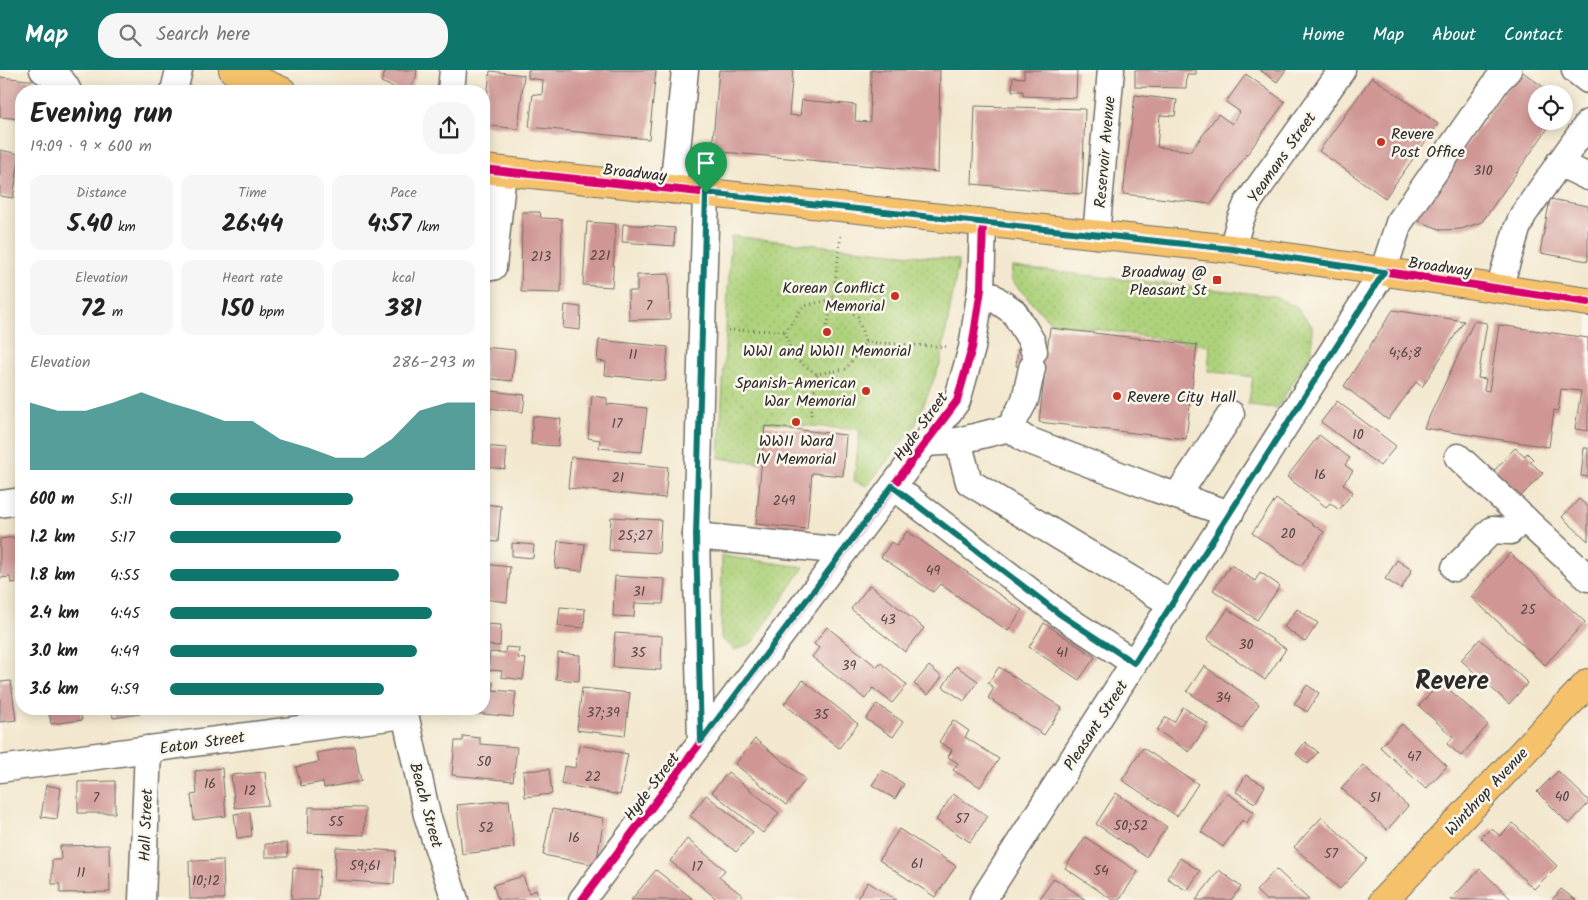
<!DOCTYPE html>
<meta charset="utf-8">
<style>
:root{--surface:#fff;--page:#f6f6f6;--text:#222;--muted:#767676;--accent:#0f766e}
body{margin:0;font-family:Kalam,sans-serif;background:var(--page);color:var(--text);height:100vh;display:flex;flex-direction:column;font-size:19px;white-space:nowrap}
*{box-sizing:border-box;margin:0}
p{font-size:16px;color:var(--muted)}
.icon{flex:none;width:28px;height:28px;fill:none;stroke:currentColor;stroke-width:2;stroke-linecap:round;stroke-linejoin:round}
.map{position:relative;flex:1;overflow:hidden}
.panel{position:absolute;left:15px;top:15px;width:475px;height:630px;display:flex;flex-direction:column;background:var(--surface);border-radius:20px;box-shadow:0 2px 12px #0003}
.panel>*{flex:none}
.buttons{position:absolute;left:1528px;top:15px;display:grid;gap:10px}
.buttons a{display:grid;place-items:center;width:45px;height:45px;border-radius:50%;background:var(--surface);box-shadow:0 2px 12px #0003;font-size:25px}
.pin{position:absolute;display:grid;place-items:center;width:42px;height:42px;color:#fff;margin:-51px -21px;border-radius:50% 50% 50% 0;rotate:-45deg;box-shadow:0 0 5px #0007}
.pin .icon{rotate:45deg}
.round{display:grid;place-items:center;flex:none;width:52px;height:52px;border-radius:20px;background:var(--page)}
.head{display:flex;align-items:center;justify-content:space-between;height:85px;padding:0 15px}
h1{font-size:28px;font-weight:700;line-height:38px}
.figures{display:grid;grid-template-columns:repeat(3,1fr);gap:8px;height:85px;padding:5px 15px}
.figures div{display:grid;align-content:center;border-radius:12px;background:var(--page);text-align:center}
.figures b{font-size:25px;font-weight:700}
.figures small{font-size:14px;font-weight:400}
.figures p{font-size:14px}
.chart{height:140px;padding:10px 15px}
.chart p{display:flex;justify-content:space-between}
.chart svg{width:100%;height:90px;margin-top:5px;fill:var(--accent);opacity:.7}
ul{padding:0 15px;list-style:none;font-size:16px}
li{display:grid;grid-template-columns:80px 60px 1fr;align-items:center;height:38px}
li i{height:12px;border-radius:6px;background:var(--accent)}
header{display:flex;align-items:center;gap:30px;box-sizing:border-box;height:70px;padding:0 25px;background:var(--accent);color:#fff}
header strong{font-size:24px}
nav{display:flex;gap:28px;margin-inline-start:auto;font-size:18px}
.search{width:350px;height:45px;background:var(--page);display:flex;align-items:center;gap:12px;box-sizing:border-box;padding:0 18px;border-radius:20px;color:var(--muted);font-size:19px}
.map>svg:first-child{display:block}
.grass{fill:url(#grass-dots);stroke:#6c7e53}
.building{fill:#cf9694}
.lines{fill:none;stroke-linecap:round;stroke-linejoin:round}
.minor-casing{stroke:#716d64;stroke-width:29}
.major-casing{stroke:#716d64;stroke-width:30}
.path{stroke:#716d64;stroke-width:3;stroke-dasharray:1 4;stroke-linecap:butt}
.minor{stroke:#fff;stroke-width:26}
.major{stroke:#f5c16b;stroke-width:28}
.cycleway-casing{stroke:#fbf7ec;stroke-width:11}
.cycleway{stroke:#d6006c;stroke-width:8}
.route-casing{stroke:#fff;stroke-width:10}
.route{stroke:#0f766e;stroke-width:6}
.poi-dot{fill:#c8321e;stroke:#fbf7ec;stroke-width:2}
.labels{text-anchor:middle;stroke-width:5;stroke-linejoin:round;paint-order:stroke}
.number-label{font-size:14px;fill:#544645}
.poi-label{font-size:16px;fill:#2b2b2b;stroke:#fbf7ec;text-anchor:end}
.street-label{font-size:16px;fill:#2b2b2b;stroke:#fbf7ec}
.town-label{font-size:26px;font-weight:bold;fill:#2b2b2b;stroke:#fbf7ec}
</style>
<header>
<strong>Map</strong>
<div class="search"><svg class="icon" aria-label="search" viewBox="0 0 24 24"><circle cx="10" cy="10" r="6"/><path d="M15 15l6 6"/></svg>Search here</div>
<nav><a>Home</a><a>Map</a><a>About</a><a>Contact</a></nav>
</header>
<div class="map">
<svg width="1588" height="830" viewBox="0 0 1588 830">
<defs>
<pattern id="grass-dots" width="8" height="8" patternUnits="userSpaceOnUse" patternTransform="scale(1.25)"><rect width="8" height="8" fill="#aed27b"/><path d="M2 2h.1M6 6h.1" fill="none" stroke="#96b46a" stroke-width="1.8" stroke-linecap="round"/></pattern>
</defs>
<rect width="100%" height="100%" fill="#fbf7ec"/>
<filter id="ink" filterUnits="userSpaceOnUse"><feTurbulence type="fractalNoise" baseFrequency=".02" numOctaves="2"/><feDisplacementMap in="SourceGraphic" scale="10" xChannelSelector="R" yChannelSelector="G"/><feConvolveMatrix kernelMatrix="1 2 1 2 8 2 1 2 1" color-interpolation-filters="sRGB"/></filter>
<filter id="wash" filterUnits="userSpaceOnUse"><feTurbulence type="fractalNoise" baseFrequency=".0096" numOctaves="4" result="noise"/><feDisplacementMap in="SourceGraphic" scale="20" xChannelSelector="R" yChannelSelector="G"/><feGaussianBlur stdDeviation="1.12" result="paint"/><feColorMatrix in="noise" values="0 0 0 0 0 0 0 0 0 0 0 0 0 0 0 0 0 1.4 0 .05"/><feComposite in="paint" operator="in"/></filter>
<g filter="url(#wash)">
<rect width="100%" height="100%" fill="#f3e8cf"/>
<!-- grass -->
<g class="grass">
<polygon points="731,166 959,190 940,294 915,356 867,416 854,411 860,360 764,352 760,393 719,388"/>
<polygon points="1012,197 1274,226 1296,237 1312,256 1312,283 1277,338 1248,335 1253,307 1208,301 1210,276 1050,252 1011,210"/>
<polygon points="722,486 804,497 753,572 735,580 721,568"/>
</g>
<g id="blocks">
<!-- building -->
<g class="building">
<polygon points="386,0 417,0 416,7 410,21 402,21 381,12"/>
<polygon points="528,0 656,0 649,69 529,57 533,24 542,25 543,10 528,8"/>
<polygon points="719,0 793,0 789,45 800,46 802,30 856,35 855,51 870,52 871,0 940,0 938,102 712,81"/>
<polygon points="1024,0 1077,0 1076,28 1023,26 1023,21 1012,21 1013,7 1024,8"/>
<polygon points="1135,0 1196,0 1196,4 1187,4 1186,18 1135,17"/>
<polygon points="1260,0 1286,0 1277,12"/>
<polygon points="1520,0 1553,24 1536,24 1536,51 1553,51 1482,152 1461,159 1442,160 1414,149"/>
<polygon points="490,1 524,5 518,59 484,55"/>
<polygon points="1246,4 1285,32 1211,134 1123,124 1135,25 1177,30 1175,46 1160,45 1157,77 1191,81 1218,44 1232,54 1240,42 1226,32"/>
<polygon points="0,7 47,12 46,21 21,21 21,49 0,47"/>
<polygon points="1372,7 1438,54 1385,128 1319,81"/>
<polygon points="975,36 1085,39 1082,124 972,114"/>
<polygon points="0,80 20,84 13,128 0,126"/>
<polygon points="1550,129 1588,136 1588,191 1540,183"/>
<polygon points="522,142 540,142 541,148 562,149 561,223 521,222"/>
<polygon points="587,152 616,154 612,217 583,215"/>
<polygon points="623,154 675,158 674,176 622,172"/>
<polygon points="669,204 670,249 629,250 628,221 637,221 637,205"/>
<polygon points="565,235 581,237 580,260 563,258"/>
<polygon points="1393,240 1464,251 1422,317 1416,312 1388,350 1344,316"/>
<polygon points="1474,251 1487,253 1478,308 1486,309 1484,320 1489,321 1499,255 1588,268 1588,361 1575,359 1581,321 1561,319 1558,341 1554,340 1549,377 1424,358"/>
<polygon points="1050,258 1197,275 1186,369 1039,352 1045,300 1016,296 1018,279 1047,282"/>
<polygon points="599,270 668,277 665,311 605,305 606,292 597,291"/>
<polygon points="484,277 515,280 512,311 484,308"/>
<polygon points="484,320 525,325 523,342 489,338 488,352 484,351"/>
<polygon points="592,326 607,328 607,334 647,338 642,382 599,378 600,370 588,368"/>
<polygon points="1337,331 1396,376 1380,396 1321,352"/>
<polygon points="533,346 561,349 558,376 531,374"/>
<polygon points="765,356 846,365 843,406 812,403 807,459 756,454"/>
<polygon points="1319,365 1350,388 1345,395 1353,401 1343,414 1353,422 1339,440 1330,433 1326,437 1287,407"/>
<polygon points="484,376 507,378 505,399 484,397"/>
<polygon points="1515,378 1525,386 1527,383 1533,389 1530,392 1543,403 1520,427 1493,402"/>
<polygon points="1584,378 1588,378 1588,407 1581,406"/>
<polygon points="571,387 668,397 665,428 568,418"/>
<polygon points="1276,429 1324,462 1301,496 1252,463"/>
<polygon points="1579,429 1588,437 1588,471 1562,447"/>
<polygon points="484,434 501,436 498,472 484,471"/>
<polygon points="611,447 661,450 659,483 609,480"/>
<polygon points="907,461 1022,540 1008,561 940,514 933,522 881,487 891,472 897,476"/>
<polygon points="21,466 21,512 11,513 10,507 0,508 0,469"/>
<polygon points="558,471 585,474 582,501 555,498"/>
<polygon points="512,473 534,475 533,488 512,486"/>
<polygon points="1510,483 1585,552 1545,595 1471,527"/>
<polygon points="1397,490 1412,500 1401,519 1385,509"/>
<polygon points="484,494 510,497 507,532 484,529"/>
<polygon points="1231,495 1255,511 1260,502 1280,516 1257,550 1213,520"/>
<polygon points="615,506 665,509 663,534 635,533 634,547 613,546"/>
<polygon points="870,515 924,558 905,582 851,539"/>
<polygon points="560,537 585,539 584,558 558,556"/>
<polygon points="1228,539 1286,579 1265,610 1207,569"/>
<polygon points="1297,539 1318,553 1305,572 1284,557"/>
<polygon points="1044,553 1095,587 1079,610 1029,577"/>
<polygon points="484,554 501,555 500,576 487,575 485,584 484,584"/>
<polygon points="827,557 877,597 881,593 907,615 892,633 873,618 865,629 812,587 819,578 814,574"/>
<polygon points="615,563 662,566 661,600 613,597"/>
<polygon points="1480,569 1528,613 1509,634 1461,590"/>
<polygon points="506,577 519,578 518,588 526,589 523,610 501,607 502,601 488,600 490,582 505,583"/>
<polygon points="558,583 580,585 579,611 556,609"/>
<polygon points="929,596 942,607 928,625 914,614"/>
<polygon points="956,596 978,611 964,631 943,617"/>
<polygon points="1204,596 1259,634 1242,659 1187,621"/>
<polygon points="999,597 1062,638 1044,665 988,628 994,618 988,613"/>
<polygon points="803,610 858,654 839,678 784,634"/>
<polygon points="11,611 16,650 0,652 0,612"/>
<polygon points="484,611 493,612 493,620 516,622 513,647 443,640 443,639 484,639"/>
<polygon points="1441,612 1488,655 1461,686 1447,674 1453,667 1419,636"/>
<polygon points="1307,615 1319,623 1307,642 1294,634"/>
<polygon points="582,618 630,623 625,666 577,660"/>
<polygon points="877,634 903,652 893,667 866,649"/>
<polygon points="1183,637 1208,654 1189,682 1157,660 1166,647 1174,652"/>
<polygon points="49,639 80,639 82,650 51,654"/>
<polygon points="112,639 140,639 140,644 113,648"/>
<polygon points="953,650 969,661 965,667 999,689 980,717 953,700 958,693 948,687 952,680 939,672"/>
<polygon points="1402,654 1447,696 1426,719 1380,677"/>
<polygon points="463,666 480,668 480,674 517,677 513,711 452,705 455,671 463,671"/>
<polygon points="755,669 806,709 786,735 735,694"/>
<polygon points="1305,672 1318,682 1308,694 1296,684"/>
<polygon points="579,675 628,684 620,725 561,714 564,696 575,698"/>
<polygon points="354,676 361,711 324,718 323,712 301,716 296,697 319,692 317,683"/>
<polygon points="1143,678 1198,714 1177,746 1122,710"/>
<polygon points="1363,695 1408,736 1387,760 1341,718"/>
<polygon points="222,698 226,746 194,750 191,725 197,724 195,701"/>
<polygon points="549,699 552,724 525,727 523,701"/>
<polygon points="882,700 904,714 895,729 872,715"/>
<polygon points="1558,701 1588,730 1588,734 1569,754 1537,722"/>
<polygon points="265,702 268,735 235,738 231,705"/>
<polygon points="728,702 779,743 763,763 712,722"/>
<polygon points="1246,705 1265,716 1255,733 1236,722"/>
<polygon points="115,711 115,743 78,743 78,712"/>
<polygon points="46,715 61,718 57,749 41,747"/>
<polygon points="1116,723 1167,757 1146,787 1096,754"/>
<polygon points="1227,723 1254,742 1246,754 1242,750 1223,777 1201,762"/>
<polygon points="953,724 988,746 970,772 936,750"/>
<polygon points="706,725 753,762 736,782 690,746"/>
<polygon points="509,730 514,778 462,784 457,735"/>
<polygon points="309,737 365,738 364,765 308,763"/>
<polygon points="552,739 604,748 596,795 543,785"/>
<polygon points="250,742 252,766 237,768 234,744"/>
<polygon points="1322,747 1367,789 1340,819 1294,777"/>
<polygon points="1513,753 1557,796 1534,819 1481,768 1491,758 1500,766"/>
<polygon points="899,759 956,796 935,827 879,790"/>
<polygon points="1085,767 1138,802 1119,830 1113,830 1065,798"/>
<polygon points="687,769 725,800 719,807 742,825 738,830 718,830 670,791"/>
<polygon points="287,773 288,787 265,787 265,774"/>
<polygon points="109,775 110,822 60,823 60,814 52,814 52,790 61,790 60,776"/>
<polygon points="336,777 396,781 394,814 334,810"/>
<polygon points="1180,788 1200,801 1187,821 1167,808"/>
<polygon points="223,790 224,829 190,829 189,791"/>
<polygon points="293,798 320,800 318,830 291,830"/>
<polygon points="1276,799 1309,830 1266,830 1256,821"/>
<polygon points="1480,799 1512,830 1450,830"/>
<polygon points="656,800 694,830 631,830"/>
<polygon points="1219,800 1241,817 1231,830 1196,830"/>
<polygon points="523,806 529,823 536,820 539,830 498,830 493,815"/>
<polygon points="1054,808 1086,830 1039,830"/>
<polygon points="868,812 896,830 856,830"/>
<polygon points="1561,819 1576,830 1552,830"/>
</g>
</g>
</g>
<g filter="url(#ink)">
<use href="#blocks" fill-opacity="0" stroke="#716d64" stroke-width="1"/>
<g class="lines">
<defs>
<g id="minor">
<path d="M 43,0 C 55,6 63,9 68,21"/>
<polyline points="1575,0 1588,10"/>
<polyline points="174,21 179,0"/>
<polyline points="451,21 453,0"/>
<polyline points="1559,93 1588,107"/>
<polyline points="673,120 685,0"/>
<polyline points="1096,165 1111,0"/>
<polyline points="1232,179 1240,151 1247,134 1342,0"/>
<polyline points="484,196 493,197 503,102"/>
<polyline points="1499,218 1517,159 1523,145 1588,53"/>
<polyline points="981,219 1014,242 1032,272 1034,281"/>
<polyline points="1010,358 1025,330 1032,298"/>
<polyline points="958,371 969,412 1172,534"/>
<polyline points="925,373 958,371 1010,358 1025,369 1156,419 1230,444"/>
<polyline points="1458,387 1588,508"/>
<polyline points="893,416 1061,545 1134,593"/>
<polyline points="1177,426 1231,344"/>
<polyline points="0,434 21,431"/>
<polyline points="696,466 844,481"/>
<polyline points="1455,498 1492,460 1510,461 1524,448"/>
<polyline points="404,639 427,745 455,830"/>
<polyline points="701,671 696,466 706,123"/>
<polyline points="0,699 404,645"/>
<polyline points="142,830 148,679"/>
<polyline points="582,830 957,331 972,278 981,219 983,153"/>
<polyline points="983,830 1383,202 1399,153 1498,10 1508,0"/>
</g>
<g id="major">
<polyline points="233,0 282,21"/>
<polyline points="484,99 1232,179 1588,232"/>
<polyline points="1384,830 1588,613"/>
</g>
</defs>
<!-- minor casing -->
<use href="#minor" class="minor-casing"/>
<!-- major casing -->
<use href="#major" class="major-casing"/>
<!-- path -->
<g class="path">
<polygon points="833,229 858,247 865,272 846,299 817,304 793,288 785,261 804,236"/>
<polyline points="827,256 833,229 841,164"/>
<polyline points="728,260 785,261"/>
<polyline points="865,272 946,277"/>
<polyline points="811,345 817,304"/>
</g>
<!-- minor -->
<use href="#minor" class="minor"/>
<!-- major -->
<use href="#major" class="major"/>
<defs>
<g id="cycleway">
<polyline points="484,99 1232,179 1588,232"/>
<polyline points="582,830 957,331 972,278 981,219 983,153"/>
</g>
</defs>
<!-- cycleway casing -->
<use href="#cycleway" class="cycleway-casing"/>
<!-- cycleway -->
<use href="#cycleway" class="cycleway"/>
</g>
</g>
<g class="lines" filter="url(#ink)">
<defs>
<polygon id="route" points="706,123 1232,179 1384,202 1134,593 1061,545 892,416 701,671 696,466"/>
</defs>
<!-- route casing -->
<use href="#route" class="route-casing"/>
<!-- route -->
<use href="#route" class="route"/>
</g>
<!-- markers -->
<g class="poi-dot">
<circle cx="1381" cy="72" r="5"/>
<rect x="1212" y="205" width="10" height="10" rx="2.5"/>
<circle cx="895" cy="226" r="5"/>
<circle cx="827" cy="262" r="5"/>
<circle cx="866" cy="321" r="5"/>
<circle cx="1117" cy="326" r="5"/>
<circle cx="796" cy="352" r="5"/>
</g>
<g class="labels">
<!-- number labels -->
<g class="number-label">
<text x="1483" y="105">310</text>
<text x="600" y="190">221</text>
<text x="541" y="191">213</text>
<text x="649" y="240">7</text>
<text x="1405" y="287">4;6;8</text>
<text x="633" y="289">11</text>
<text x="617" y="358">17</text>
<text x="1358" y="369">10</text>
<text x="1320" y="409">16</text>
<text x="618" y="412">21</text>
<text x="784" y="435">249</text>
<text x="1288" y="468">20</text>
<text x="635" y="470">25;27</text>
<text x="933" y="505">49</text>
<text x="639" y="526">31</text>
<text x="1528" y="544">25</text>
<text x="888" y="554">43</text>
<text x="1246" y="579">30</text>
<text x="638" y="587">35</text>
<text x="1062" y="587">41</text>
<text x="849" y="600">39</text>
<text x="1223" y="632">34</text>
<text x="603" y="647">37;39</text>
<text x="821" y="649">35</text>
<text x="1414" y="691">47</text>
<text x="484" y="696">50</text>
<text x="593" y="711">22</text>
<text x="210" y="718">16</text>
<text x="250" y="725">12</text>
<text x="1562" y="731">40</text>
<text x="96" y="732">7</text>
<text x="1375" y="732">51</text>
<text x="962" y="753">57</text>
<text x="336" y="756">55</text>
<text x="1131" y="760">50;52</text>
<text x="486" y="762">52</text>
<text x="574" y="772">16</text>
<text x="1331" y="788">57</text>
<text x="917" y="798">61</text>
<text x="365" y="800">59;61</text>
<text x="697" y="801">17</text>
<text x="1101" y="805">54</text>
<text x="81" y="807">11</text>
<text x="206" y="815">10;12</text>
</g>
<!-- poi labels -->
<g class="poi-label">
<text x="1391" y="69" text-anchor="start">Revere<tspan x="1391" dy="18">Post Office</tspan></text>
<text x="1207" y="207">Broadway @<tspan x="1207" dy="18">Pleasant St</tspan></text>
<text x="885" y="223">Korean Conflict<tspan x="885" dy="18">Memorial</tspan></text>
<text x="827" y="286" text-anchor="middle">WWI and WWII Memorial</text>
<text x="856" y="318">Spanish-American<tspan x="856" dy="18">War Memorial</tspan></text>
<text x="1127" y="332" text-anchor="start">Revere City Hall</text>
<text x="796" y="376" text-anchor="middle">WWII Ward<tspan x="796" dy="18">IV Memorial</tspan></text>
</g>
<!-- street labels -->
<g class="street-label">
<text transform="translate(1104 82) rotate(-85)" y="6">Reservoir Avenue</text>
<text transform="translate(1281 87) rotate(-55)" y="6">Yeamans Street</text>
<text transform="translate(635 102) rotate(6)" y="6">Broadway</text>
<text transform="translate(1440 196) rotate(8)" y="6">Broadway</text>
<text transform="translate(920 356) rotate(-54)" y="6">Hyde Street</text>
<text transform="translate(1095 655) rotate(-57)" y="6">Pleasant Street</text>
<text transform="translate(202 672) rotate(-8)" y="6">Eaton Street</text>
<text transform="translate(651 716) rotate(-53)" y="6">Hyde Street</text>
<text transform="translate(1486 721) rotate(-47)" y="6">Winthrop Avenue</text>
<text transform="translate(427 735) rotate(75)" y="6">Beach Street</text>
<text transform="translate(145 755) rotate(-88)" y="6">Hall Street</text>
</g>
<!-- town labels -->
<g class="town-label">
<text x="1452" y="619">Revere</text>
</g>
</g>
</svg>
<div class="buttons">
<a><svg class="icon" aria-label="locate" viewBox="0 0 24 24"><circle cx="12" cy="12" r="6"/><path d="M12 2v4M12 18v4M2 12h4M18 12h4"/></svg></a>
</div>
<div class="pin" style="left:706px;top:123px;background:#1e9e55"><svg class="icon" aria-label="arrive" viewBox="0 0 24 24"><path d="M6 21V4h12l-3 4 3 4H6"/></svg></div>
<section class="panel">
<div class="head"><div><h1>Evening run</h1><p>19:09 · 9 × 600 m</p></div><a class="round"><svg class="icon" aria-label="share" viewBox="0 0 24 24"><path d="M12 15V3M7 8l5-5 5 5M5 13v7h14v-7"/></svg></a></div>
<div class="figures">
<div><p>Distance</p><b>5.40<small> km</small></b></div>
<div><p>Time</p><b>26:44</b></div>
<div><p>Pace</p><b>4:57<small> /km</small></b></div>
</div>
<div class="figures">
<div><p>Elevation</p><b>72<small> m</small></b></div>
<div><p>Heart rate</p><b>150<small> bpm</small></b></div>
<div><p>kcal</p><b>381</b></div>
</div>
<div class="chart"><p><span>Elevation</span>286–293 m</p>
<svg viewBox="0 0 160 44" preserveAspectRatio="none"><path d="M0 44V11L10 15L20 15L30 11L40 6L50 11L60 15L70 20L80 20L90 29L100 33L110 38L120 38L130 29L140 15L150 11L160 11V44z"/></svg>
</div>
<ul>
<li><b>600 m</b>5:11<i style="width:60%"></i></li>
<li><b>1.2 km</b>5:17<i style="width:56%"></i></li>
<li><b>1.8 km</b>4:55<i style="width:75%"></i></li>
<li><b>2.4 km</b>4:45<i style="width:86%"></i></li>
<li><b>3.0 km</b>4:49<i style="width:81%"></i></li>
<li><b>3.6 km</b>4:59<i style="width:70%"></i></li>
</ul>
</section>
</div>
